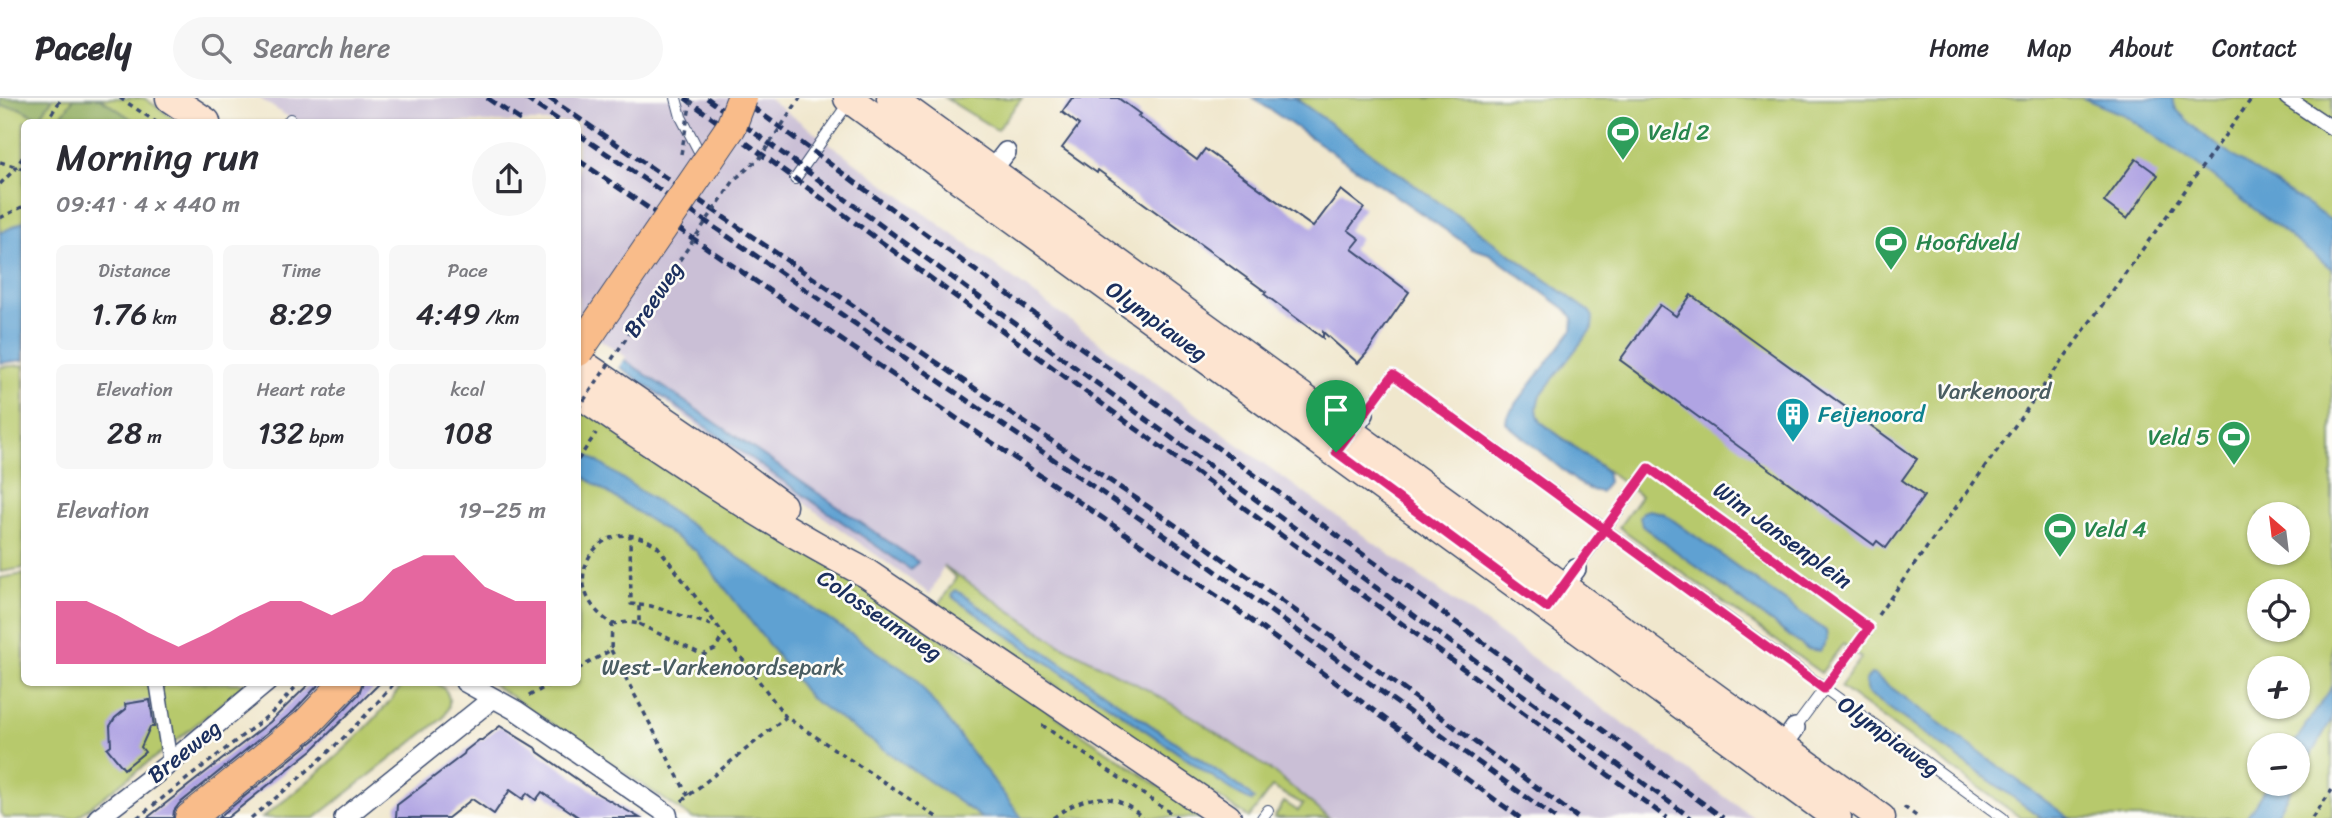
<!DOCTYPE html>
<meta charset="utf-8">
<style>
:root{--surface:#fff;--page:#f7f7f7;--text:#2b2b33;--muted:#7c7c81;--line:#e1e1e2;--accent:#db2777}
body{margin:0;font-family:Sriracha,sans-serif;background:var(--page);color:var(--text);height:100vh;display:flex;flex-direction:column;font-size:26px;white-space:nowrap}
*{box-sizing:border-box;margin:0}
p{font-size:23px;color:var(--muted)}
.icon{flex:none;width:38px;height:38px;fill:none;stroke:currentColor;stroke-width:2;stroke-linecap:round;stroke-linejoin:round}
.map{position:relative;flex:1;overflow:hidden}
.details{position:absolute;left:21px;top:21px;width:560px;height:567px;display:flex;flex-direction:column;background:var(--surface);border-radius:10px;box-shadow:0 2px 5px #0004}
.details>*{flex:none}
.needle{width:46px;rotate:332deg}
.fabs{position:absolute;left:2247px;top:404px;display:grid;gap:14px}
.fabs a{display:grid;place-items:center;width:63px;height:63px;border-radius:50%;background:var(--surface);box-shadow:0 2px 5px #0004;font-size:35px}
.pin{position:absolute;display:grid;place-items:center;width:60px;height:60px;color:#fff;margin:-72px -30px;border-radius:50% 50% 50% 0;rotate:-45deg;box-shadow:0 0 7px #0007}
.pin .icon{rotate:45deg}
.round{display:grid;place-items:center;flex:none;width:74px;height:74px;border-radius:37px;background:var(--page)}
.summary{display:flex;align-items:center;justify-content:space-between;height:119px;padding:0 35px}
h1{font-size:38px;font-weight:600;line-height:52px}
.stats{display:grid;grid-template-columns:repeat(3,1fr);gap:10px;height:119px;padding:7px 35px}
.stats div{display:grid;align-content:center;border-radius:10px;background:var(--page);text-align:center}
.stats b{font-size:30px;font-weight:600}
.stats small{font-size:19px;font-weight:400}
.stats p{font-size:19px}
.chart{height:196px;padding:14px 35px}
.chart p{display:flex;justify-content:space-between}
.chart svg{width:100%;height:126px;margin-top:7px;fill:var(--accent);opacity:.7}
header{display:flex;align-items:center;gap:42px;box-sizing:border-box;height:98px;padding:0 35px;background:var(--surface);border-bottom:2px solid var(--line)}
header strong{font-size:33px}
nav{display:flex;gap:38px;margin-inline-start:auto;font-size:24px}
.search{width:490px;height:63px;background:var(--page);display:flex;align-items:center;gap:18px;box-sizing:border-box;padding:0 24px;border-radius:38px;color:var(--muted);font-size:26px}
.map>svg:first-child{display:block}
.industrial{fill:#cabfd6}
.green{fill:#b7c96c;stroke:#697c65;stroke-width:2;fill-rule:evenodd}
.forest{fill:#91ad60;stroke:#566e5f;stroke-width:2}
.water{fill:#5ea1d2;stroke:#3c6898;stroke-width:2}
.pier{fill:#f0e7cd}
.building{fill:#b0a4e3}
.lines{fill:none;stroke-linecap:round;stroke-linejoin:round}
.service-casing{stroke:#3b4b6f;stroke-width:12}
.pedestrian-casing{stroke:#3b4b6f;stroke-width:17}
.minor-casing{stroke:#3b4b6f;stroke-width:22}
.secondary-casing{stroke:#3b4b6f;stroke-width:31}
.primary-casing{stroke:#3b4b6f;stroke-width:32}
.path{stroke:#3b4b6f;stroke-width:3.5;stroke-dasharray:5 5;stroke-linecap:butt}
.service{stroke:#fff;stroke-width:10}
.pedestrian{stroke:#fff;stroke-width:14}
.minor{stroke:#fff;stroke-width:19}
.secondary{stroke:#fde4d0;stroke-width:28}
.primary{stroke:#f9bc8a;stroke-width:30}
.rail{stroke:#1b2f5e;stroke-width:5;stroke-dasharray:10 5;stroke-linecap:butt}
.primary-bridge-casing{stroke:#3b4b6f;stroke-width:32;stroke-linecap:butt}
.path-bridge{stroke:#3b4b6f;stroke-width:3.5;stroke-dasharray:5 5;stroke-linecap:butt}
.primary-bridge{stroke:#f9bc8a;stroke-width:30}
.route-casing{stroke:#fff;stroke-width:14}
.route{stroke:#db2777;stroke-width:9}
.labels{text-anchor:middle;stroke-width:5;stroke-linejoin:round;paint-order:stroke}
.leisure-label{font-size:23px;fill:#27864d;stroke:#fdfcf7;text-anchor:start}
.street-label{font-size:23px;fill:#1b2f5e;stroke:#fdfcf7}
.park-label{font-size:23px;fill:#4a5d62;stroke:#fdfcf7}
.culture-label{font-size:23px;fill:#0d838f;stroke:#fdfcf7;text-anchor:start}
</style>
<header>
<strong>Pacely</strong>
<div class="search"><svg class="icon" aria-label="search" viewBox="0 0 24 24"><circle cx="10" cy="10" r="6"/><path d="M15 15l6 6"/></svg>Search here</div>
<nav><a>Home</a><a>Map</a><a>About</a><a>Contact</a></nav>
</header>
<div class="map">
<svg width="2332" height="720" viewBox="0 0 2332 720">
<rect width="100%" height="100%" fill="#fdfcf7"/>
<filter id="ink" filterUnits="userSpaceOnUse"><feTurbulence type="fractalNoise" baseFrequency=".0143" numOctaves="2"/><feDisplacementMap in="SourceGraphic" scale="14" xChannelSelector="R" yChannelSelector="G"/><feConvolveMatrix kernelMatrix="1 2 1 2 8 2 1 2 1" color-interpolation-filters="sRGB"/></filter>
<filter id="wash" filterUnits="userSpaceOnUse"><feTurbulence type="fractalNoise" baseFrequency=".00686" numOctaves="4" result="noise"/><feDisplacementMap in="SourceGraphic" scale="28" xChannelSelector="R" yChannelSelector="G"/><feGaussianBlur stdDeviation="1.57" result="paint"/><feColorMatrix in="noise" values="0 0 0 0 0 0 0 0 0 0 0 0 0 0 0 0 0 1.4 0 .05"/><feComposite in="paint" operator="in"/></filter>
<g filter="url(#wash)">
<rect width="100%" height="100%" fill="#f0e7cd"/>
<!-- industrial -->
<polygon class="industrial" points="259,0 768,0 1270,370 1754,720 1329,720 1276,676 1195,620 1148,592 1059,546 944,468 930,496 684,318 578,237 578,24 296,24"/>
<!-- green -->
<g class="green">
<polygon points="0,0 144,0 179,24 24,24 24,236 0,218"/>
<polygon points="945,0 1022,0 997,32"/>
<path d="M 1295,0 L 2332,0 L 2332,720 L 2069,720 L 1871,576 L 1868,595 L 2042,720 L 2021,720 L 1840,589 L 1861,560 L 1843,546 L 1821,575 L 1619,429 L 1641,398 L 1541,324 C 1536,314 1536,309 1540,298 L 1592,230 L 1590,214 ZM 1663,415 L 1826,533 L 1827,542 L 1807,551 L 1642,428 L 1642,420 ZM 2259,416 L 2298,416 L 2298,455 L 2259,455 ZM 2259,494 L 2298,494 L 2298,532 L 2259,532 ZM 2259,570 L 2298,570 L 2298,609 L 2259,609 ZM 2259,648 L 2298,648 L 2298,686 L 2259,686 Z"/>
<polygon points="24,267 24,470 0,474 0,269"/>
<polygon points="578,302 963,555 1206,720 692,720 491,585 578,584"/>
<path d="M 944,468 L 1059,546 L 1148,592 L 1195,620 L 1276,676 L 1329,720 L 1274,720 L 1284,704 L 1298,713 L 1303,706 L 1272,689 L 1249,720 L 938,508 L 956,480 ZM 960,495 L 1243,691 L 1251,703 L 1239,697 L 952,499 Z"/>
<polygon points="24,476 24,584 247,585 172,646 76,720 4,720 0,715 0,480"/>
<path d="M 404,585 C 413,584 425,582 433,584 C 451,590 453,606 443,620 L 315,720 L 262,720 C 315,679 365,638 404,585 Z"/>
</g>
<!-- forest -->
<g class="forest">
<polygon points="0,0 53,0 39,20 19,10 0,8"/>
<polygon points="74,0 100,0 136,24 57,24"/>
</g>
<!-- water -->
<g class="water">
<path d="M 1253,0 L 1295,0 L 1590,214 L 1593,219 L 1592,230 L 1540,298 C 1536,309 1536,314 1541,324 L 1606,373 L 1608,384 L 1601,394 L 1591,392 L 1577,384 L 1506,325 L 1507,318 L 1572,232 L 1573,220 L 1568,213 L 1490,156 L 1472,150 Z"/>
<polygon points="2083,0 2173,0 2175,10 2198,33 2224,52 2332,123 2332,171 2197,67 2124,17"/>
<polygon points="24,123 24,262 0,265 0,135"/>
<polygon points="578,230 918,464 911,472 578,240"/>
<polygon points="579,351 914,579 1022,720 982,720 810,600 696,453 578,375"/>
<polygon points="1649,412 1663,415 1826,533 1827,542 1820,553 1807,551 1642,428 1640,419 1643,414"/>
<polygon points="956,492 1243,691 1254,701 1251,703 1239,697 955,501 952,496"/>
<polygon points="1871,576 1874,577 2069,720 2042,720 1868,595 1865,583"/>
<polygon points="2332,589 2332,621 2298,679 2298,648 2293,647"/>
<polygon points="2268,686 2294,686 2274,720 2246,720"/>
</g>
<!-- pier -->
<polygon class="pier" points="578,227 626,259 617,272 578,244"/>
<g id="blocks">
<!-- building -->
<g class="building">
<polygon points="1072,0 1118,0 1140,16 1138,18 1197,62 1205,51 1313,129 1341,92 1364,110 1348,132 1360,141 1352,151 1409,194 1366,256 1358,265 1323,234 1323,240 1264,196 1266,194 1098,72 1097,75 1062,50 1079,27 1062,14"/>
<polygon points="2136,61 2158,77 2127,121 2104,104"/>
<polygon points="1691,197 1917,361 1902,382 1924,398 1886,450 1877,443 1874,447 1620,262 1660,207 1676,218"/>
<polygon points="311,584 321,584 294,613 179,706 174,713 173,720 147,720 270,624"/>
<polygon points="363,584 381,584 312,652 227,720 218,720 319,638 359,596"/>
<polygon points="150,602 154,629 150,629 141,649 145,654 124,671 107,650 111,647 110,628 115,620 126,611 125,606"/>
<polygon points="500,628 537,651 538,654 598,696 640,720 580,720 542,694 536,702 527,695 523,701 510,692 494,716 472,701 448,720 396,720 397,707 464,656 465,653 479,642 482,642"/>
</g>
</g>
</g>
<g filter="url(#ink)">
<use href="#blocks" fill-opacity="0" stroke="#3b4b6f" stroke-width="2"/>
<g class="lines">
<defs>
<g id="service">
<polyline points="676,0 681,19 704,63"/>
<polyline points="288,24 290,21"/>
<polyline points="795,81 849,4"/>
<polyline points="1364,316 1393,277 2003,720"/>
<polyline points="1576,471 1649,370 1869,530 1795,630"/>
<polyline points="1262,720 1268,712"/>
</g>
<g id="pedestrian">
<polyline points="2287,0 2332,30"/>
<polyline points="157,584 170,665"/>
</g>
<g id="minor">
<polyline points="985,81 1006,54"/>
<polyline points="1343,344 1364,316"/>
<polyline points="1556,497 1576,471"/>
<polyline points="465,584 517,613 667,716 668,720"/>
<polyline points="1776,657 1795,630"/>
<polyline points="98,720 170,665 267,584"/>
<polyline points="344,720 492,601"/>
</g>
<g id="secondary">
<polyline points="170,0 206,24"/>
<polyline points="848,0 1837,720"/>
<polyline points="891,0 1881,720"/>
<polyline points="578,263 692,341 782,408"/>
<path d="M 578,295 C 671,359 766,423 866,475 L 1227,720"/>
</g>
<polyline id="primary" points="190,720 306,626 346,584"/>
</defs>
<!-- service casing -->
<use href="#service" class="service-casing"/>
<!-- pedestrian casing -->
<use href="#pedestrian" class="pedestrian-casing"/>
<!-- minor casing -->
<use href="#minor" class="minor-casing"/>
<!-- secondary casing -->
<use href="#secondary" class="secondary-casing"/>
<!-- primary casing -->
<use href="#primary" class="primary-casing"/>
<!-- path -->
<g class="path">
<polyline points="120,0 156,24"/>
<polyline points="46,24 62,0"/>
<polyline points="0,64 24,71"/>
<polyline points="0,86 16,70 24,57"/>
<polyline points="0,120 24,108"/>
<polyline points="578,362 596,335"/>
<polyline points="639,507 651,508 718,529"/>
<polyline points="1878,517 2252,0"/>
<polyline points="612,526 628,524 639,526 639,507 631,506 630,438"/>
<polyline points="639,526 703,557 715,551 724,536"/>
<polyline points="611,552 688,698"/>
<path d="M 578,571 L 611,552 L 612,526 C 548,484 604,408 658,449 L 786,619 L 938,720"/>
<polyline points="529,598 554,584"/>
<polyline points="1042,627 1178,720"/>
<polyline points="682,703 786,619"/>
<polyline points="1904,709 1919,720"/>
<polyline points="137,720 274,613 300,584"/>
<path d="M 251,720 C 303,678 352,636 395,584"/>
<path d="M 1053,720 C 1084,696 1113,691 1143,720"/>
<polyline points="2312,720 2332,692"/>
</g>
<!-- service -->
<use href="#service" class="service"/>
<!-- pedestrian -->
<use href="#pedestrian" class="pedestrian"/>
<!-- minor -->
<use href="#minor" class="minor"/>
<!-- secondary -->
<use href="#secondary" class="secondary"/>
<!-- primary -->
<use href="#primary" class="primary"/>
<!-- rail -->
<g class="rail">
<polyline points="487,0 523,24"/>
<polyline points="525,0 561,24"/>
<polyline points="549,0 1194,440 1346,549 1578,720"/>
<polyline points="685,0 1667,720"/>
<polyline points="707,0 1691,720"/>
<polyline points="740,0 1723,720"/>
<polyline points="578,36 1199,461 1555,720"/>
<polyline points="578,62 1230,507 1520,720"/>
</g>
<defs>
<polyline id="primary-bridge" points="578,253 731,29 742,0"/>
</defs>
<!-- primary-bridge casing -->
<use href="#primary-bridge" class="primary-bridge-casing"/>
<!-- path-bridge -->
<g class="path-bridge">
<polyline points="681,56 690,8 694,0"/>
<polyline points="578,311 735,81 760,60 800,0"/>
</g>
<!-- primary-bridge -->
<use href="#primary-bridge" class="primary-bridge"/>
</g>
</g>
<g class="lines" filter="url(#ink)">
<defs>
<path id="route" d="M 1336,354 L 1547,510 C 1581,463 1615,416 1649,370 L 1869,530 L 1824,591 C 1682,488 1541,385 1399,281 L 1393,277 L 1336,354"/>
</defs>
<!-- route casing -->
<use href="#route" class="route-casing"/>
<!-- route -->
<use href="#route" class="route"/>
</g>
<!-- icons -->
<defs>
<symbol id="stadium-pin" viewBox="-11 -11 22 30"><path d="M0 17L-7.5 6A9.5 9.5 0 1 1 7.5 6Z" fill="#2e9e5b" stroke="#fdfcf7"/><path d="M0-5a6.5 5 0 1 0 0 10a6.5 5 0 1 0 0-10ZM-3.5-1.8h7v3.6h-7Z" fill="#fff"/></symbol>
<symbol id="building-pin" viewBox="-11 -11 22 30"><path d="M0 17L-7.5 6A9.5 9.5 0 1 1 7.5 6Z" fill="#0f9aa8" stroke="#fdfcf7"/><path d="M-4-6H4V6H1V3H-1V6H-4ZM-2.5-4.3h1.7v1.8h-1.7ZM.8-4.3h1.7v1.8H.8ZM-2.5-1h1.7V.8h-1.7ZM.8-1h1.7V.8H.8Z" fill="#fff"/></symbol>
</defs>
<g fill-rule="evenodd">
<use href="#stadium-pin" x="1604" y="15" width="38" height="52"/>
<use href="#stadium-pin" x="1872" y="125" width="38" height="52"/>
<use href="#building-pin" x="1774" y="297" width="38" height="52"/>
<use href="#stadium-pin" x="2215" y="320" width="38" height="52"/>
<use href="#stadium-pin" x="2041" y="412" width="38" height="52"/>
</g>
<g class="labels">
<!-- leisure labels -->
<g class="leisure-label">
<text x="1648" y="42">Veld 2</text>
<text x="1916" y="152">Hoofdveld</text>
<text x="2210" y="347" text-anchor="end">Veld 5</text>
<text x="2084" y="439">Veld 4</text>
</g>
<!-- street labels -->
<g class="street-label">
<text transform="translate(653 201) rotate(-56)" y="8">Breeweg</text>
<text transform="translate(1157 223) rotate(36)" y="8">Olympiaweg</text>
<text transform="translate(1783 437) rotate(36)" y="8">Wim Jansenplein</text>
<text transform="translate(880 517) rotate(34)" y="8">Colosseumweg</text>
<text transform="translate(1889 638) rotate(36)" y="8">Olympiaweg</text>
<text transform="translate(184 653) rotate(-39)" y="8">Breeweg</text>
</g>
<!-- park labels -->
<g class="park-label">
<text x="1994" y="301">Varkenoord</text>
<text x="723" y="577">West-Varkenoordsepark</text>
</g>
<!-- culture labels -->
<g class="culture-label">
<text x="1818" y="324">Feijenoord</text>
</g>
</g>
</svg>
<div class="fabs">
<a><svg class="needle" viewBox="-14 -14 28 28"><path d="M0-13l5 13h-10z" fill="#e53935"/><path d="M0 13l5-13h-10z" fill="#7c7c81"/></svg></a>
<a><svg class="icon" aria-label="locate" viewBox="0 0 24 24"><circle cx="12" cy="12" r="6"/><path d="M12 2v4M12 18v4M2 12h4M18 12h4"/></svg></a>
<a>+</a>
<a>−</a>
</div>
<div class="pin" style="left:1336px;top:354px;background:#1e9e55"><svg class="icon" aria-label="arrive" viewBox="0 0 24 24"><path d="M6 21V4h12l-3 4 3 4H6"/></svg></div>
<section class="details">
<div class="summary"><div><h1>Morning run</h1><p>09:41 · 4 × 440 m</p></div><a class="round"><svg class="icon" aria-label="share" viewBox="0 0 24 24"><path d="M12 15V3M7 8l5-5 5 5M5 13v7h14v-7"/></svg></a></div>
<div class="stats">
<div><p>Distance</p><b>1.76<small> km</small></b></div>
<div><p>Time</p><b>8:29</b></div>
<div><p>Pace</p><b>4:49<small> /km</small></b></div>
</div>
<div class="stats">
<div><p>Elevation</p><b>28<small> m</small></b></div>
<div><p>Heart rate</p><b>132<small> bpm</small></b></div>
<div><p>kcal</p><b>108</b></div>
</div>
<div class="chart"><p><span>Elevation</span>19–25 m</p>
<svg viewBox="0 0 160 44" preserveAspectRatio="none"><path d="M0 44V22L10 22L20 27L30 33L40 38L50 33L60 27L70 22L80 22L90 27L100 22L110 11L120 6L130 6L140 17L150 22L160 22V44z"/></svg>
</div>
</section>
</div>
